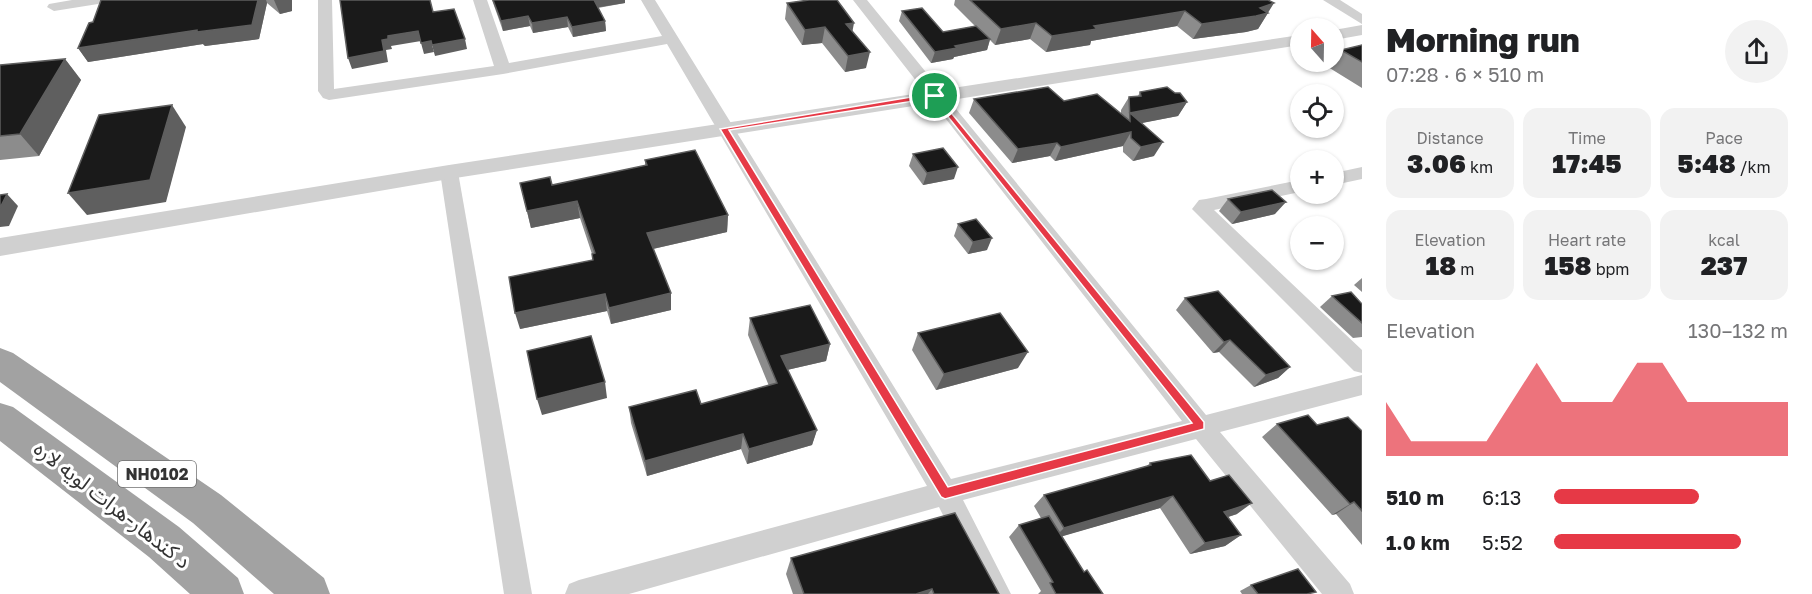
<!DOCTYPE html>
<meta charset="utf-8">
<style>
:root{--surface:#fff;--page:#f2f2f2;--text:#202124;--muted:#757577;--accent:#e63946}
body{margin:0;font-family:"Golos Text","Noto Sans Arabic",sans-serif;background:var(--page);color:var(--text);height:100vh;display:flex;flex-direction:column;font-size:22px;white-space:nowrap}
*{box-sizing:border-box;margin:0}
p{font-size:20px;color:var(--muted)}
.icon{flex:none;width:33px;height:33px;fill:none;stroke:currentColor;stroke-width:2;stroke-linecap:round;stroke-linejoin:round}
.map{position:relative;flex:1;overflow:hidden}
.panel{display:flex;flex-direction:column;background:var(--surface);width:450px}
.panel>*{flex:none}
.needle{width:39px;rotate:340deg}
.buttons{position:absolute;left:1290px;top:18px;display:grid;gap:12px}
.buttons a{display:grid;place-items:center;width:54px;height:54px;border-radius:50%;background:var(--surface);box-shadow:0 2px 4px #0004;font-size:30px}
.pin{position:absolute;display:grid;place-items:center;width:51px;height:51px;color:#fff;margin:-26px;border:3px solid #fff;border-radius:50%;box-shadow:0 2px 6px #0007}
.round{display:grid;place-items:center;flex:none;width:63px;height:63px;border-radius:32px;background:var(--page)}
.summary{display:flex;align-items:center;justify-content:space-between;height:102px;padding:0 24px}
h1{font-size:33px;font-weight:800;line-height:45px}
.figures{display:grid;grid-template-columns:repeat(3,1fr);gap:9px;height:102px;padding:6px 24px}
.figures div{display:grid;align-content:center;border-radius:15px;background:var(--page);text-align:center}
.figures b{font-size:26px;font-weight:800}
.figures small{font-size:16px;font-weight:400}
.figures p{font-size:16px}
.chart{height:168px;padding:12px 24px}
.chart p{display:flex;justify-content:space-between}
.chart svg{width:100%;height:108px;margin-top:6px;fill:var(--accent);opacity:.7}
ul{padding:0 24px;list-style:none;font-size:20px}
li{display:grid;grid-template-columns:96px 72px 1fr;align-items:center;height:45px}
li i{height:15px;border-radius:8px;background:var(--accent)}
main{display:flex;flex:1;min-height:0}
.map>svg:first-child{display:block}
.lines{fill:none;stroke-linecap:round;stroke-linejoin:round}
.minor{fill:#d0d0d0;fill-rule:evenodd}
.tertiary{fill:#d0d0d0;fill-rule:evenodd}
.trunk{fill:#a2a2a2;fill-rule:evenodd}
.wall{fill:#8c8c8c}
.shaded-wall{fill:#5f5f5f}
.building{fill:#1a1a1a;stroke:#5f5f5f;stroke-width:1.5}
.route{fill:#e63946;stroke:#fff;stroke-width:1.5;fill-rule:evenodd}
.labels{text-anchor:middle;stroke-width:6;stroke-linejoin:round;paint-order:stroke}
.shield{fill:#fff;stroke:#707070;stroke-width:1.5}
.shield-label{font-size:16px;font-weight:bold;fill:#333}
.near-street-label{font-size:21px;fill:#333;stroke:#fff}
</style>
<main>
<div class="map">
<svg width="1362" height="594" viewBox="0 0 1362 594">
<rect width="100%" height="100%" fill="#fff"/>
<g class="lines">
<!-- minor -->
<g class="minor">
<polygon points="72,0 105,0 98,4 54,11 47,7 49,4"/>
<polygon points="318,0 332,0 334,89 494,66 473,0 487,0 509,63 662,36 641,0 655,0 951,479 1182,421 853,0 867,0 1206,415 1362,375 1362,395 1220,432 1350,584 1354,594 1322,594 1196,439 963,500 1011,594 982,594 939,507 629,594 565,594 569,584 579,580 927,486 667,44 503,74 329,100 323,98 318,91"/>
<polygon points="1323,0 1340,0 1362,14 1362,24"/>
<polygon points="449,166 458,172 532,594 504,594 440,172"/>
<polygon points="1362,167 1362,179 1334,185 1334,173"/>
<polygon points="1300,180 1300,192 1214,210 1362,350 1362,373 1354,371 1192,209 1199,200 1206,199"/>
</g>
<!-- tertiary -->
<g class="tertiary">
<polygon points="1362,25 1362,35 1334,40 1334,30"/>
<polygon points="1300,35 1300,45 449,179 0,256 0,238 449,165"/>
</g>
<!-- trunk -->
<g class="trunk">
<polygon points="0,348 13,353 221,495 324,578 330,594 274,594 193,523 0,382"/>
<polygon points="0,403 13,407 179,527 238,578 244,594 190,594 149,557 0,441"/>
</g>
</g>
<!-- wall -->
<g class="wall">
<polygon points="101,0 292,0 292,11 280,14 267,3 259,39 205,46 203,44 88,62 78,48 93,22"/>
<polygon points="492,0 625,0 625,3 598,8 605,21 606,31 573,37 568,27 533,33 530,26 503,31"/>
<polygon points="955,0 1268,0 1268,13 1258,29 1246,32 1193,39 1177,26 1091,41 1090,45 1046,52 1030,39 995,45 990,40 987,50 954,57 953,59 931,63 899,21 902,11 943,32 975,26 954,5"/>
<polygon points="787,3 853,32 866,68 845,72 822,43 802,45 785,19"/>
<polygon points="1362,45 1362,88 1328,67 1332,62 1334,62 1334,59 1341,50"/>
<polygon points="65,59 81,80 39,156 0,160 0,65"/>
<polygon points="1140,92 1187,102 1178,116 1141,123 1154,156 1133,161 1123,152 1123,146 1055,161 1050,156 1012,163 969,113 974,99 1064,101 1121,114 1121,110 1129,97 1138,96"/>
<polygon points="913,154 954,179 923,185 909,166"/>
<polygon points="645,160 728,215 727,232 653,249 671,293 671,310 611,324 607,311 520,329 592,260 592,254 580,218 531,228 520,183 552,185 645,166"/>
<polygon points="1228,199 1275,214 1232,224 1219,211"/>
<polygon points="958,224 987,250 968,254 954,236"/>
<polygon points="1362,278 1362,292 1354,285"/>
<polygon points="1332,296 1362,304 1362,337 1353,338 1320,307"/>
<polygon points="1185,298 1290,367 1278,378 1254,387 1219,352 1213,353 1176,310"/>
<polygon points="750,318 830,344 826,361 787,370 817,430 812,445 747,464 741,449 647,476 631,423 629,407 701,404 769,386 748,335"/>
<polygon points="918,333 1018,368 936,390 912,350"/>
<polygon points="1277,424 1317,425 1362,431 1362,545 1336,514 1332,515 1262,437"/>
<polygon points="1150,463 1210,481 1237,514 1228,517 1241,535 1225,546 1190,554 1160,508 1062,536 1084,572 1103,594 1038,594 1041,591 1009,537 1019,525 1041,518 1034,506 1044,495 1147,466"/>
<polygon points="791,558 999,594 793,594 786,574"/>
<polygon points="1251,585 1311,594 1242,594 1240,591"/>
</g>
<!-- shaded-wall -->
<g class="shaded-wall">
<polygon points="258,0 266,0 267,3 259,39 205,46 203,44 88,62 78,48"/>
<polygon points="274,0 292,0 292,11 280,14"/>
<polygon points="593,0 625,0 625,3 594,8"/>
<polygon points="1274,3 1258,29 1246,32 1193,39 1202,24 1260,8"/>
<polygon points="1185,11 1177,26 1091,41 1090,45 1046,52 1052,36 1094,26"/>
<polygon points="528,16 530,26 503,31 501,21"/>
<polygon points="567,17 568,27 533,33 532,23"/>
<polygon points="605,21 606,31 573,37 572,27"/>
<polygon points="854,23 851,39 846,24"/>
<polygon points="1036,23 1030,39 995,45 1001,29"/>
<polygon points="825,27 822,43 802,45 805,30"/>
<polygon points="418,31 421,41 391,46 392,49 386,50 388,62 352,69 348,58 388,36"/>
<polygon points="465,39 467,49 435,56 432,45"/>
<polygon points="990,39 987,50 954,57 953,59 931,63 935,52 955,46"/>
<polygon points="431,41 434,52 424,54 421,43"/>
<polygon points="870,52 866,68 845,72 848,56"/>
<polygon points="65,59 81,80 39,156 20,134"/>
<polygon points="1187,102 1178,116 1127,126 1130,121 1130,113"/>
<polygon points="172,105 186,127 166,202 87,215 68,193"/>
<polygon points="1131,132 1123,146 1055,161 1061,147"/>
<polygon points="1163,142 1154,156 1133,161 1141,147"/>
<polygon points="1057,143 1050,156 1012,163 1018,149"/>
<polygon points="958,167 954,179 923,185 927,173"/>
<polygon points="7,194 18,206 9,226 0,227 0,208"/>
<polygon points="577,201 580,218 531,228 527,211"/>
<polygon points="1286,202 1275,214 1232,224 1241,212"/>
<polygon points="728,215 727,232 648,250 647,233"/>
<polygon points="992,238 987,250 968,254 973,242"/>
<polygon points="671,293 671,310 611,324 609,308"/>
<polygon points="605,294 607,311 520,329 515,313"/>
<polygon points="1230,340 1219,352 1213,353 1224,342"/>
<polygon points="830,344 826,361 778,372 781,356"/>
<polygon points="1028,352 1018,368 936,390 944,374"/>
<polygon points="1290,367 1278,378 1254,387 1266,375"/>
<polygon points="605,382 607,398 542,415 537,399"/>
<polygon points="817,430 812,445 747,464 749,449"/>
<polygon points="743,434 741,449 647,476 645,461"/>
<polygon points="1173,496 1160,508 1053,539 1064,528"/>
<polygon points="1354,502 1336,514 1332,515 1350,504"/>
<polygon points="1252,503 1237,514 1209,523 1224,512"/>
<polygon points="1241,535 1225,546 1190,554 1205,543"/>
<polygon points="932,589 928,594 916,594"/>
</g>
<!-- building -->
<g class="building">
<polygon points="101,0 258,0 252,25 197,32 197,30 78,48 89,23 93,22"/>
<polygon points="340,0 430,0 433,12 454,9 465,39 432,45 431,41 421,43 418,31 388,36 388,39 382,40 384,51 348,58"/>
<polygon points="493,0 594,0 605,21 572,27 567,17 532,23 528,16 501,21"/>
<polygon points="809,0 837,0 854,23 846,24 870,52 848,56 825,27 805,30 787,3"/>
<polygon points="970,0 1268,0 1274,3 1260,8 1268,13 1256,16 1202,24 1185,11 1094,26 1097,29 1052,36 1036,23 1001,29"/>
<polygon points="922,8 943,32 976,26 990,39 955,46 957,48 935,52 902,11"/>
<polygon points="1362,45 1362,62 1341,50"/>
<polygon points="65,59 20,134 0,136 0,65"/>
<polygon points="1048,87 1064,101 1097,94 1130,121 1129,97 1141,96 1140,92 1167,87 1175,93 1180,93 1187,102 1130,113 1163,142 1141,147 1131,138 1131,132 1061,147 1057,143 1018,149 974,99"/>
<polygon points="172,105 150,180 68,193 99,115"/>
<polygon points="943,148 958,167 927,173 913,154"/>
<polygon points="695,150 728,215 647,233 671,293 609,308 605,294 515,313 509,277 593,260 592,254 595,253 577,201 527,211 520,183 550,177 552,185 647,165 645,160"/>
<polygon points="1272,190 1286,202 1241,212 1228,199"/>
<polygon points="7,194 0,208 0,195"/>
<polygon points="976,219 992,238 973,242 958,224"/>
<polygon points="1218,291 1290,367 1266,375 1230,340 1224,342 1185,298"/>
<polygon points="1351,292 1362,304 1362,323 1332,296"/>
<polygon points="810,305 830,344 781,356 817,430 749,449 743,434 645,461 629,407 696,390 701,404 777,383 750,318"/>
<polygon points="1000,313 1028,352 944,374 918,333"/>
<polygon points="591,336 605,382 537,399 527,351"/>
<polygon points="1308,415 1317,425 1348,417 1362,431 1362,511 1354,502 1350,504 1277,424"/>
<polygon points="1191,455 1210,481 1229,475 1252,503 1224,512 1241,535 1205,543 1173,496 1064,528 1044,495 1151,465 1150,463"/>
<polygon points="955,513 999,594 934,594 932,589 916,594 804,594 791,558"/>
<polygon points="1049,516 1084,572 1087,570 1103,594 1056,594 1050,583 1053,582 1019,525"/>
<polygon points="1298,569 1316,592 1307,594 1258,594 1251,585"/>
</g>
<!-- route -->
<path class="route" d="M 935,93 L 1204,422 L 1204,429 L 945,499 L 941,497 L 720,129 ZM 933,98 L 1192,423 L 948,487 L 729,130 Z"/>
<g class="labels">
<!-- shield labels -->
<rect class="shield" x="118" y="461" width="78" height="26" rx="4.5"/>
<g class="shield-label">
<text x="157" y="480">NH0102</text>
</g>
<!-- near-street labels -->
<g class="near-street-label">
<text transform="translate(112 505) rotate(38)" y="7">د کندهار-هرات لويه لاره</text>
</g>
</g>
</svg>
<div class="buttons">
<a><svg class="needle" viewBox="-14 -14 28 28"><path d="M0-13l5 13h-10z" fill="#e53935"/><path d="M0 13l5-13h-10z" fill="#757577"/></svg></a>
<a><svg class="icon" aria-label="locate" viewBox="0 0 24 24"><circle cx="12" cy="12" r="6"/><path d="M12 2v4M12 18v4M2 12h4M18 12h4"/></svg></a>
<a>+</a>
<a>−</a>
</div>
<div class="pin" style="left:935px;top:96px;background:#1e9e55"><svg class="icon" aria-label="arrive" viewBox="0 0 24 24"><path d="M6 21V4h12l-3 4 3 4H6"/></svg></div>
</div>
<section class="panel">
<div class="summary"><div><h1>Morning run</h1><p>07:28 · 6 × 510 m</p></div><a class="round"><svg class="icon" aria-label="share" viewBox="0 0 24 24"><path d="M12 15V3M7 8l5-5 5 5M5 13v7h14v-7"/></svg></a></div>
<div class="figures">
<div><p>Distance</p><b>3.06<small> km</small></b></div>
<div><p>Time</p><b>17:45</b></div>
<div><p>Pace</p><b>5:48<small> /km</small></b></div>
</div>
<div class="figures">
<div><p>Elevation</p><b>18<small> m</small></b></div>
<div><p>Heart rate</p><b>158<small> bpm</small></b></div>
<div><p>kcal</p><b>237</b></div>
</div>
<div class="chart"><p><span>Elevation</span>130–132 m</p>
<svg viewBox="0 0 160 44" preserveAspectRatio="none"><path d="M0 44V22L10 38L20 38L30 38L40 38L50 22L60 6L70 22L80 22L90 22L100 6L110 6L120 22L130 22L140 22L150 22L160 22V44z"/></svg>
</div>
<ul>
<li><b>510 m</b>6:13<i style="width:62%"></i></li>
<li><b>1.0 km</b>5:52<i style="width:80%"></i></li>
</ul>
</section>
</main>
